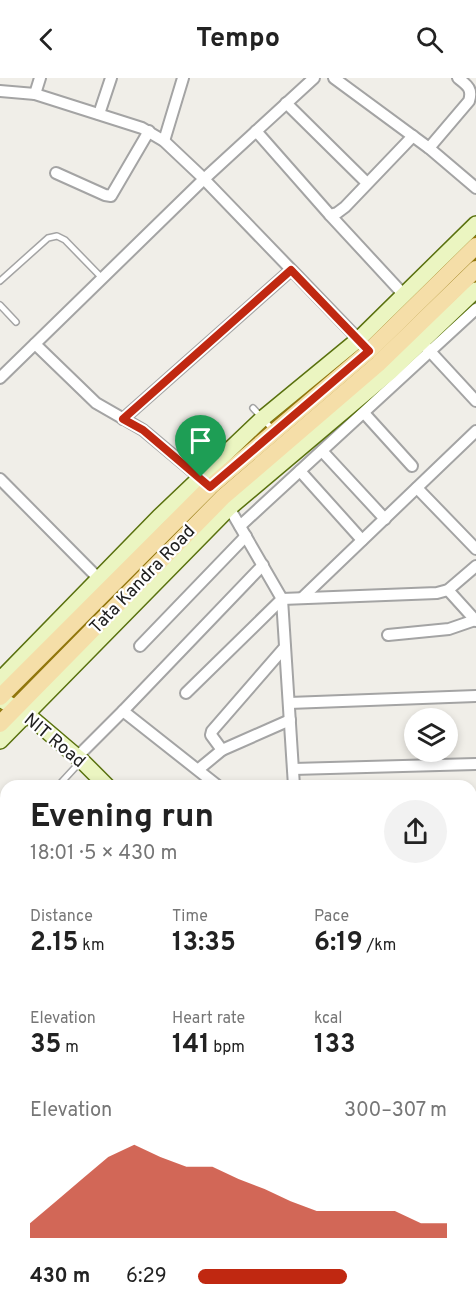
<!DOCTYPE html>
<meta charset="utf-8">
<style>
:root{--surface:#fff;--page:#f2f2f2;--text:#222;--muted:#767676;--accent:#c02811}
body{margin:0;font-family:Overpass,sans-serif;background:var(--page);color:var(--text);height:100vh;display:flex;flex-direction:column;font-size:22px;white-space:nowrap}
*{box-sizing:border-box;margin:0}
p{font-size:20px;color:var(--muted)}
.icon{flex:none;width:33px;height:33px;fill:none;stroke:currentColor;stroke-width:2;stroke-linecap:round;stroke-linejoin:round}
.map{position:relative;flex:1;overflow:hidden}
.panel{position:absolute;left:0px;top:702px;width:477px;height:532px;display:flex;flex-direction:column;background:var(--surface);border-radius:18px 18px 0 0;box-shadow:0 3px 9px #0003}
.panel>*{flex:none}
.buttons{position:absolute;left:404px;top:630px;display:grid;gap:12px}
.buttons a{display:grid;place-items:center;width:54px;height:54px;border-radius:50%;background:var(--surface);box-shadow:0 3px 9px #0003;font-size:30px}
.pin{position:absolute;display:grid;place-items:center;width:51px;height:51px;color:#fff;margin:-62px -26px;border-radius:50% 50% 50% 0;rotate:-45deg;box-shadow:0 0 6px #0007}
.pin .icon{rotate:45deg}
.round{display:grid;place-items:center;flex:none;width:63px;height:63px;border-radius:32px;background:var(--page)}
.summary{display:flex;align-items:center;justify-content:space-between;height:102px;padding:0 30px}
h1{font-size:33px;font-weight:700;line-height:45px}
.figures{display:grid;grid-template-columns:repeat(3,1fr);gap:9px;height:102px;padding:6px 30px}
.figures div{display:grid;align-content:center}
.figures b{font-size:26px;font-weight:700}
.figures small{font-size:16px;font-weight:400}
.figures p{font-size:16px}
.chart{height:168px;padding:12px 30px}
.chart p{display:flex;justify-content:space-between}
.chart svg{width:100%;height:108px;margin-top:6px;fill:var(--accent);opacity:.7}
ul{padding:0 30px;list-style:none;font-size:20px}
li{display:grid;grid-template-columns:96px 72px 1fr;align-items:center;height:45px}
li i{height:15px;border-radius:8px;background:var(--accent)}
header{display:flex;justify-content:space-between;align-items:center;height:78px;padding:0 30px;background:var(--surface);font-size:27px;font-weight:700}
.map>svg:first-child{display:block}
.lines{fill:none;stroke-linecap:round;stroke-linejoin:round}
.lane-casing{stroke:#a4a4a4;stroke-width:8}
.street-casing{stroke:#a4a4a4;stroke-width:14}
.secondary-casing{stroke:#59710e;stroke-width:18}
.primary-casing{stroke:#91760c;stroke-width:20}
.lane{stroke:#fff;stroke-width:5}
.street{stroke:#fff;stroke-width:10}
.secondary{stroke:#ebf5c1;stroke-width:15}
.primary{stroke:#f5dea8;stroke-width:16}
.route-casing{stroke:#fff;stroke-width:12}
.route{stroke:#c02811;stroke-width:8}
.labels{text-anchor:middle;stroke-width:4.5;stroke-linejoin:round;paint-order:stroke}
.street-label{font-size:18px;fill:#202020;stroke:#fff}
</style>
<header><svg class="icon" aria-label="back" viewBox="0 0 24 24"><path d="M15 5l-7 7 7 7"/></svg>Tempo<svg class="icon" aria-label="search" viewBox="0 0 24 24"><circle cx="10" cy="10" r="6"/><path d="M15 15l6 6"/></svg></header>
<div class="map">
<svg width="476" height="1234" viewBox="0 0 476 1234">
<rect width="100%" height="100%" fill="#f0eee8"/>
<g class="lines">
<defs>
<g id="lane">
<polyline points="0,203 48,160 57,158 65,162 102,200"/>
<polyline points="0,227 16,244"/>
<polyline points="253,330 274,353"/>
<polyline points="58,708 81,683"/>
<polyline points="0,747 6,745"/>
<polyline points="0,772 6,774"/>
<polyline points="0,1104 6,1099"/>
</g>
<g id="street">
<polyline points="334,0 429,70 476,110"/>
<polyline points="0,13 35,16 142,50 164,63 200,97 363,266"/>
<polyline points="35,16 40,0"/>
<polyline points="286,25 367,105"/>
<polyline points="99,36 111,0"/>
<polyline points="256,53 330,137 337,135 345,129 413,58"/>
<polyline points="164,63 183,0"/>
<path d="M 429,70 L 469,23 C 473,11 467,7 458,0"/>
<polyline points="56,95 105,117 111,118 149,53"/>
<polyline points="330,137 404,217"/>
<polyline points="35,266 96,325 143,352 204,403"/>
<polyline points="426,269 476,323"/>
<polyline points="0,300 204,101 314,0"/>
<polyline points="364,335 412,388"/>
<polyline points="123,341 291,192"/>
<polyline points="322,373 385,441"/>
<polyline points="300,393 362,462"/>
<polyline points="0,401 103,505"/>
<polyline points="417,410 476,471"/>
<polyline points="227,426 282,521 294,708"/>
<polyline points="240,448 476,231"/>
<polyline points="448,512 476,543"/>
<polyline points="303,519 476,353"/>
<polyline points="388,557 449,551 475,542"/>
<polyline points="140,568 246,458"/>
<polyline points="186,615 282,521 437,515 448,512 476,488"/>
<polyline points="289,625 476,618"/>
<polyline points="123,633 218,708"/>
<polyline points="222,672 290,642"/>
<polyline points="77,679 123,633 263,487"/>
<polyline points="199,691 222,672 211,657 212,653 285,569"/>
<polyline points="293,691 476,686"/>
<polyline points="471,753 476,753"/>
<polyline points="0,939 6,933"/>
<polyline points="471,963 476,960"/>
<polyline points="471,1023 476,1019"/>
<polyline points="471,1068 476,1064"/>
<polyline points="471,1194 476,1190"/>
<polyline points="288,1228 292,1234"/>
<polyline points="152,1231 154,1228"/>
<polyline points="3,1234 9,1228"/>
<polyline points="198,1234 203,1228"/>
<polyline points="269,1234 271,1228"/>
<polyline points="332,1234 342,1228"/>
<polyline points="420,1234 427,1228"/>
</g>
<g id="secondary">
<polyline points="0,602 159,439 263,340 359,261 476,146"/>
<polyline points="0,621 28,637 82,683 107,708"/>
<polyline points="0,663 229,430 390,294 476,212"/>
<polyline points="471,1119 476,1125"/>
</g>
<g id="primary">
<polyline points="0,619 210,409 369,273 476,168"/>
<polyline points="0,646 223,419 378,286 476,191"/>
</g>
</defs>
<!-- lane casing -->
<use href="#lane" class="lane-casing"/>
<!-- street casing -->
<use href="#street" class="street-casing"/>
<!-- secondary casing -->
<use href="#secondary" class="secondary-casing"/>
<!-- primary casing -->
<use href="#primary" class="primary-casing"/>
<!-- lane -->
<use href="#lane" class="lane"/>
<!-- street -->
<use href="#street" class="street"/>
<!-- secondary -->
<use href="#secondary" class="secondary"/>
<!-- primary -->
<use href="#primary" class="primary"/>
</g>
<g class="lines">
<defs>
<polygon id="route" points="291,192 369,273 210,409 143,352 123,341"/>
</defs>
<!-- route casing -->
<use href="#route" class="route-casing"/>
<!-- route -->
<use href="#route" class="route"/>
</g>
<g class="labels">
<!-- street labels -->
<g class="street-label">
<text transform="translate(142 501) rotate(-46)" y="6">Tata Kandra Road</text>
<text transform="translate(55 662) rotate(40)" y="6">NIT Road</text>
</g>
</g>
</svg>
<div class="buttons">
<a><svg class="icon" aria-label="layers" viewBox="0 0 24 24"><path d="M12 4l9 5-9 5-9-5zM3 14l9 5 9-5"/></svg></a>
</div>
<div class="pin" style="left:201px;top:399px;background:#1e9e55"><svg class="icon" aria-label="arrive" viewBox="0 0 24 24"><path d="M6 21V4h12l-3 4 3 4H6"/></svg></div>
<section class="panel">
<div class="summary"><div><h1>Evening run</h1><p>18:01 · 5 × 430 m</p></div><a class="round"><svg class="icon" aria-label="share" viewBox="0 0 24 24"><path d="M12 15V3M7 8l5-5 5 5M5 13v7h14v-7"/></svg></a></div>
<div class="figures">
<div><p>Distance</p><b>2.15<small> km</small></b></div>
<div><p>Time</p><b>13:35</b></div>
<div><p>Pace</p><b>6:19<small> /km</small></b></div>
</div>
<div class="figures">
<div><p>Elevation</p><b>35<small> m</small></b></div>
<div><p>Heart rate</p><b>141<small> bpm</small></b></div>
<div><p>kcal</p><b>133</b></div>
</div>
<div class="chart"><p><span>Elevation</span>300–307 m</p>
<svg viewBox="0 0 160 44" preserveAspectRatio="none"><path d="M0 44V38L10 29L20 20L30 11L40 6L50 11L60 15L70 15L80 20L90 24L100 29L110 33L120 33L130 33L140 33L150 38L160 38V44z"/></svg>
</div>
<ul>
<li><b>430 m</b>6:29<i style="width:60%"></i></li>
</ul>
</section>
</div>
